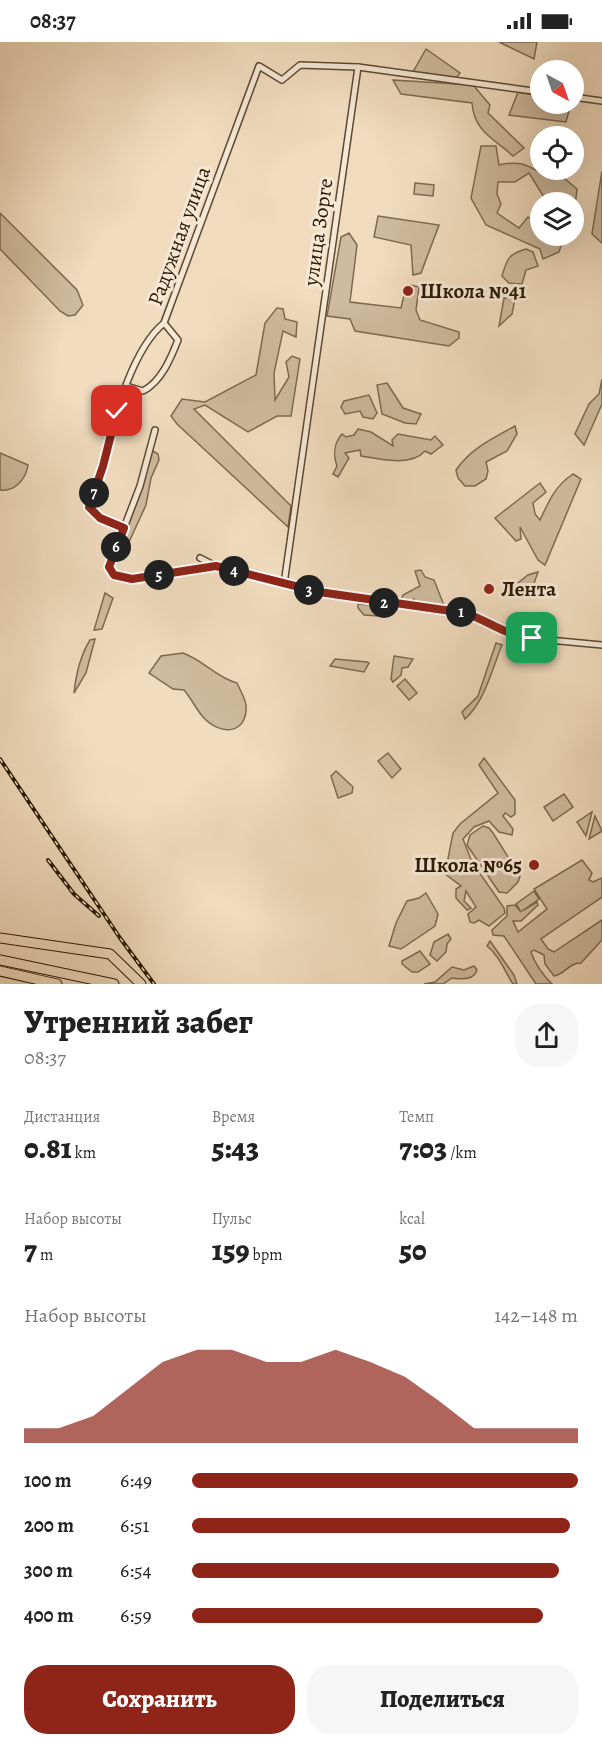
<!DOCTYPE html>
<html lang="ru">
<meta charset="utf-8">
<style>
:root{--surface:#fff;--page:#f6f6f6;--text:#222;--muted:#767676;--accent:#8f2418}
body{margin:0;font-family:Alegreya,serif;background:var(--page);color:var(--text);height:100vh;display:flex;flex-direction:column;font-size:22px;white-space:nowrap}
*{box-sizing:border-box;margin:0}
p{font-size:20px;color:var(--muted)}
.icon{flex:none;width:33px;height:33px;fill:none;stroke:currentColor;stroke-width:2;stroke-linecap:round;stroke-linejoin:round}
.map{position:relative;height:942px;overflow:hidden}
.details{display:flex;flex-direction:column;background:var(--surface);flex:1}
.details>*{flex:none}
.needle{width:39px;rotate:140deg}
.tools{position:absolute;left:530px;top:18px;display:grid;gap:12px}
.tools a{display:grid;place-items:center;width:54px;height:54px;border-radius:50%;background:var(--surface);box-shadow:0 6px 24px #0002;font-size:30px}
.pin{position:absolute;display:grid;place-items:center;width:51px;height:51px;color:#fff;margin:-26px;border-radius:12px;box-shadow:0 3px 9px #0006}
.km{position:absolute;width:30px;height:30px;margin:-15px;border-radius:50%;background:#222;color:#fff;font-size:16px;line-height:30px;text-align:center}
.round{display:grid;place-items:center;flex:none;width:63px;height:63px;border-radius:24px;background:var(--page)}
.headline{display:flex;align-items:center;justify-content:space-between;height:102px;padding:0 24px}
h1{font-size:33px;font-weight:800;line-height:45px}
.figures{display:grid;grid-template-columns:repeat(3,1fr);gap:9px;height:102px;padding:6px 24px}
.figures div{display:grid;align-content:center}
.figures b{font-size:30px;font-weight:800}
.figures small{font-size:16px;font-weight:400}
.figures p{font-size:16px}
.chart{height:168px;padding:12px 24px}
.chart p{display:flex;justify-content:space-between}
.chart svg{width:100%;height:108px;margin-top:6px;fill:var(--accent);opacity:.7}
.cta{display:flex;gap:12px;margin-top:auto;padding:12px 24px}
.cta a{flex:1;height:69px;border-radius:24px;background:var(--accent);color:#fff;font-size:24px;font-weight:800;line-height:69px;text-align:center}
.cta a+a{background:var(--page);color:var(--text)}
ul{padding:0 24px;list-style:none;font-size:20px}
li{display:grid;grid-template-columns:96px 72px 1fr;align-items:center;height:45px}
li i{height:15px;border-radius:8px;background:var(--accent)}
.status{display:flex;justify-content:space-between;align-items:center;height:42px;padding:0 30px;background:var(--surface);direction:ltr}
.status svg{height:16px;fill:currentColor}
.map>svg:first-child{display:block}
.green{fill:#cfbb9f;stroke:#7c6a51;stroke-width:1.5}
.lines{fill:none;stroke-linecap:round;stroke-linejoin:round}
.street-casing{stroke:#5b4a32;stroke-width:8}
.highway-casing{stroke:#291903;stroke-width:11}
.street{stroke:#f6e8d5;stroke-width:5}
.highway{stroke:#f1dcbf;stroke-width:9}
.rail-casing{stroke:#291903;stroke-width:4}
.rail{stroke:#f6e8d5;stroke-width:1.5;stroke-dasharray:4.5;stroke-linecap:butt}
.route-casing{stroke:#fff;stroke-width:12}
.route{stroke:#8f2418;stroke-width:8}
.poi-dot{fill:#8f2418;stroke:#f6e8d5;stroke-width:2}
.labels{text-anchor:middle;stroke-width:6;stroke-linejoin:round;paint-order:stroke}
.street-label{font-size:21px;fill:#291903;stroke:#f6e8d5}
.poi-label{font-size:21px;font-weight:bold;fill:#291903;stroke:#f6e8d5;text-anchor:start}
</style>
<div class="status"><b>08:37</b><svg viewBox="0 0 49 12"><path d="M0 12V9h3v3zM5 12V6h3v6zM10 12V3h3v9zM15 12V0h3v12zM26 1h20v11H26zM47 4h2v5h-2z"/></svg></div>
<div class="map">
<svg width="602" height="942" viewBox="0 0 602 942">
<rect width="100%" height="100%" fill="#f1dcbf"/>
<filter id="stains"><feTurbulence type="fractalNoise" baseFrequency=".00333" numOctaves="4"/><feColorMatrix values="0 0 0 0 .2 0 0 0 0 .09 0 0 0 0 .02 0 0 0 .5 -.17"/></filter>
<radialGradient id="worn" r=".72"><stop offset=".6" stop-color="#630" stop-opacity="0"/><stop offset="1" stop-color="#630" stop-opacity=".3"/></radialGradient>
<!-- green -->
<g class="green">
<polygon points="499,0 537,0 534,17"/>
<polygon points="426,7 460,31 454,39 413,30"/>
<path d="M 393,38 L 473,43 L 490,63 L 488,71 L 524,106 L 513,114 C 493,96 474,89 472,61 L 401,52 Z"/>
<polygon points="518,50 540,54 540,62 571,62 566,80 509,73"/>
<path d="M 481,104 L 496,104 L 499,123 C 521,118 527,123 546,134 L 545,128 L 554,128 L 577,147 L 573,181 L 573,160 L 547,160 L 529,131 L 515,140 L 498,140 L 497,152 L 501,162 L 497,171 L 519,186 L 528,175 L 540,184 L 540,194 L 571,194 L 563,198 L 559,210 L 543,217 L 540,207 L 486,183 L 471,156 Z"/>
<polygon points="602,129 602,201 592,192"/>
<polygon points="415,141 434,143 433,154 414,152"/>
<polygon points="0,171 77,248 83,263 75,273 68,274 60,269 0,207"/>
<polygon points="378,174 439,183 421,231 413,233 411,203 374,195"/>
<polygon points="349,191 357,203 350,260 401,266 404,253 411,243 419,245 416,268 420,278 459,290 459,296 449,304 355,289 350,277 327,274 341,195"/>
<path d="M 526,207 L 533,210 L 538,224 L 526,228 L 522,242 L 509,241 L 502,234 C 507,216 509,212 526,207 Z"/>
<polygon points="504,256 515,257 512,272 499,284"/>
<polygon points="277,266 283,267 285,277 297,280 296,295 283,289 274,331 275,358 289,335 286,320 292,314 300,317 291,374 277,374 248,390 205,363 194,367 291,464 288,485 177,382 171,374 182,357 205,360 256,333 265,281"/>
<polygon points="602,337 602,362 584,403 575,392 589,362 599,352"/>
<polygon points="387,341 403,366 421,372 416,382 405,381 382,372 377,343"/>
<polygon points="369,353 377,371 373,377 363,375 360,369 345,372 341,365 344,359"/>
<path d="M 515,384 L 517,392 L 507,409 L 486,420 L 488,429 L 486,437 L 475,444 L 465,444 L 458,436 L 456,428 C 470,407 493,396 515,384 Z"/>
<path d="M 358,387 L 371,390 L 393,404 L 392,398 L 398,392 L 431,398 L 435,394 L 443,403 L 431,412 L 425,409 C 411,425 379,417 361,414 L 360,408 L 345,411 L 349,416 L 338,435 L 333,432 L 337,424 C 333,413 334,401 342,392 L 346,395 L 354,393 Z"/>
<polygon points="151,408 158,412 159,418 151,436 146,463 129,500 126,514 119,512"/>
<path d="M 0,411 L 28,423 C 26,437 15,450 0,448 Z"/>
<path d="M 573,432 L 581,437 L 545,523 L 538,518 L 520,485 L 521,497 L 516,499 L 495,476 L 540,441 L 546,450 L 533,461 L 535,472 L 540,478 C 549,459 555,444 573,432 Z"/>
<polygon points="421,528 425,535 434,538 445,566 419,563 414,557 406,561 401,558 403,553 420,544 415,529"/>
<polygon points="538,530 532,547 514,544 528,533"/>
<polygon points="105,551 113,556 102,587 94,588"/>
<polygon points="358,562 381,564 382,572 379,574 364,573 358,566"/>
<path d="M 95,597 L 86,631 L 74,651 C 76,632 80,614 90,598 Z"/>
<path d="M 496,601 L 502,603 C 492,627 485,659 465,677 L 462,670 L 478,654 Z"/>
<path d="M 183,611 C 203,618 217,636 237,641 C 240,648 245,656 246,663 C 248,693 220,694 203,675 C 196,667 191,656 184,648 L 173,647 L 149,631 L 161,614 Z"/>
<polygon points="394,614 413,617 408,625 402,626 401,633 393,640 391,637"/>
<polygon points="335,617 367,620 369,621 364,630 330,624"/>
<polygon points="405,637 417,651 409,658 397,644"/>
<polygon points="388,711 401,727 392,736 378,719"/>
<polygon points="484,716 515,758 515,772 511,775 505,771 503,774 513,787 512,793 499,790 489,779 474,785 463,797 472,820 504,866 505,871 489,884 479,878 474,881 470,880 468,872 476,865 466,849 464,859 471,866 467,868 456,856 456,847 461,844 445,832 453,791 460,782 498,751 479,723"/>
<polygon points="336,729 353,745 352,751 338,756 331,734"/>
<polygon points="564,752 573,765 553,779 544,765"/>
<polygon points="592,770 586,794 577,780"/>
<polygon points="595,774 602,789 589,797"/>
<polygon points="483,784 489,786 493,791 520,834 518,840 507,851 499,850 467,803 470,793"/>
<path d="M 582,818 L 592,831 L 589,838 L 593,840 L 602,836 L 602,855 L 541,897 L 548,907 L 554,910 L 602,878 L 602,898 L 581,921 C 568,921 566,932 554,934 L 545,922 L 544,913 L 534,908 L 531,910 C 535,922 543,933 552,942 L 536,942 L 504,894 L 493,893 L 492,888 L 507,874 L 507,864 L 515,863 L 521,870 L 516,862 L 534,849 L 539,857 L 522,869 L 537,860 L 538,863 L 521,879 L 513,879 L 518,890 L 547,867 L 534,847 Z"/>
<polygon points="426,851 438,872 435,884 401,907 389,904 396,881 407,859 419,856"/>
<polygon points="448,892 451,897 447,902 446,910 437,919 430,913 434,900"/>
<path d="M 490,899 L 514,933 L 517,942 L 513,942 C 505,930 499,913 487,904 Z"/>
<polygon points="420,909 430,922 418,930 412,930 402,922 402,919"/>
<path d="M 474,924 L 477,928 C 473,939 462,937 452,936 L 443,942 L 424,942 L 435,940 L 452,925 L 464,928 Z"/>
</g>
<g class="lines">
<defs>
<g id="street">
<polyline points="573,55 602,59"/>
<path d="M 126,344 L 143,349 C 161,340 171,316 178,298 L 164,281"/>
<polyline points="155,388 140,444 109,525 114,533 132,537 216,524"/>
<path d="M 124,486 L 100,476 L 89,465 C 107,413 123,315 164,281 L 259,24 L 282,38 L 300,23 L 358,25 L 540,50"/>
<polyline points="200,516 216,524 319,550 465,571 517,595 602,603"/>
<polyline points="284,542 358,25"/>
</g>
<g id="highway">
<polyline points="0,896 110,912 141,942"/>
<polyline points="0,918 114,942"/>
<polyline points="0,929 57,942"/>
</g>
</defs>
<!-- street casing -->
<use href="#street" class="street-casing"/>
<!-- highway casing -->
<use href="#highway" class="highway-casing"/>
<!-- street -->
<use href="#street" class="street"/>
<!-- highway -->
<use href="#highway" class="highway"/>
<defs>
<g id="rail">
<polyline points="0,717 120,896 154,942"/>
<polyline points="48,818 74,852 99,874"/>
</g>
</defs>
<!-- rail casing -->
<use href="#rail" class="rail-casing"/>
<!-- rail -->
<use href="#rail" class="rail"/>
</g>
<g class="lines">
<defs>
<path id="route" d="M 117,369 L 103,424 L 89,465 L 100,476 L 124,486 L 109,525 L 114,533 L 132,537 L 216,524 L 319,550 L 465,571 C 489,579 506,594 532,596"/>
</defs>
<!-- route casing -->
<use href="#route" class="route-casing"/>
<!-- route -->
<use href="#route" class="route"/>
</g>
<!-- markers -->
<g class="poi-dot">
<circle cx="408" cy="249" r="6"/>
<circle cx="489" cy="547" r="6"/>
<circle cx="534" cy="823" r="6"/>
</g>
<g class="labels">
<!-- street labels -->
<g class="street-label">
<text transform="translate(318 190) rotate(-82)" y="7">улица Зорге</text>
<text transform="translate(179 194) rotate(-70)" y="7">Радужная улица</text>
</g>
<!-- poi labels -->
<g class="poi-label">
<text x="420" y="256">Школа №41</text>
<text x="501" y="554">Лента</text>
<text x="522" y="830" text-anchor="end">Школа №65</text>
</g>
</g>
<rect width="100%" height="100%" filter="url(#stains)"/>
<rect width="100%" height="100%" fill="url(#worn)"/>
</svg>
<div class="tools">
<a><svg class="needle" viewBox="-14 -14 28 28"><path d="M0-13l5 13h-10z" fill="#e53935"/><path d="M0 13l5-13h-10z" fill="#767676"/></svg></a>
<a><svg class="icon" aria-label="locate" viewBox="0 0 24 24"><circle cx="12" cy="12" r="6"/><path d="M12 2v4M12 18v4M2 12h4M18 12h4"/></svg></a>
<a><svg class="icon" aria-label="layers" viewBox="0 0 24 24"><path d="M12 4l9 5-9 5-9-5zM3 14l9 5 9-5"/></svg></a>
</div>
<div class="pin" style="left:532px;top:596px;background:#1e9e55"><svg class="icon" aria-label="arrive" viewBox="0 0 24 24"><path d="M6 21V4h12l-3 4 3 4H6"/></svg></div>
<div class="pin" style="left:117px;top:369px;background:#d93025"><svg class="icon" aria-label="check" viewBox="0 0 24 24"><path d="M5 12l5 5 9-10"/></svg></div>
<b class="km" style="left:461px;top:570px">1</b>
<b class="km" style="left:384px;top:561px">2</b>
<b class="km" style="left:309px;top:548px">3</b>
<b class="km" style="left:234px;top:529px">4</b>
<b class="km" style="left:159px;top:533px">5</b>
<b class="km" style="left:116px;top:505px">6</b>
<b class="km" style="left:94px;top:451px">7</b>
</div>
<section class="details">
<div class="headline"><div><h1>Утренний забег</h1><p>08:37</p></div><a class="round"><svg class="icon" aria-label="share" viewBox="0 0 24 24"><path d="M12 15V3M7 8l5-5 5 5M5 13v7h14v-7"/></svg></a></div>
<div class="figures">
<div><p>Дистанция</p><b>0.81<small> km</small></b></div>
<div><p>Время</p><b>5:43</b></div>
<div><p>Темп</p><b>7:03<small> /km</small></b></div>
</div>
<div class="figures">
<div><p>Набор высоты</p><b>7<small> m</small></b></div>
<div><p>Пульс</p><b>159<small> bpm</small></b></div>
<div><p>kcal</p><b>50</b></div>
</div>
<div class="chart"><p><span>Набор высоты</span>142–148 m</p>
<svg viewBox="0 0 160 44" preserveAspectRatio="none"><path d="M0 44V38L10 38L20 33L30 22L40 11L50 6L60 6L70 11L80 11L90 6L100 11L110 17L120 27L130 38L140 38L150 38L160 38V44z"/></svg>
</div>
<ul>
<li><b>100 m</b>6:49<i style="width:100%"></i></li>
<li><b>200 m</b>6:51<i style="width:98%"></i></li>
<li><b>300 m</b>6:54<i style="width:95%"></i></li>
<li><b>400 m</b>6:59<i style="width:91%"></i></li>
</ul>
<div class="cta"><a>Сохранить</a><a>Поделиться</a></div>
</section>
